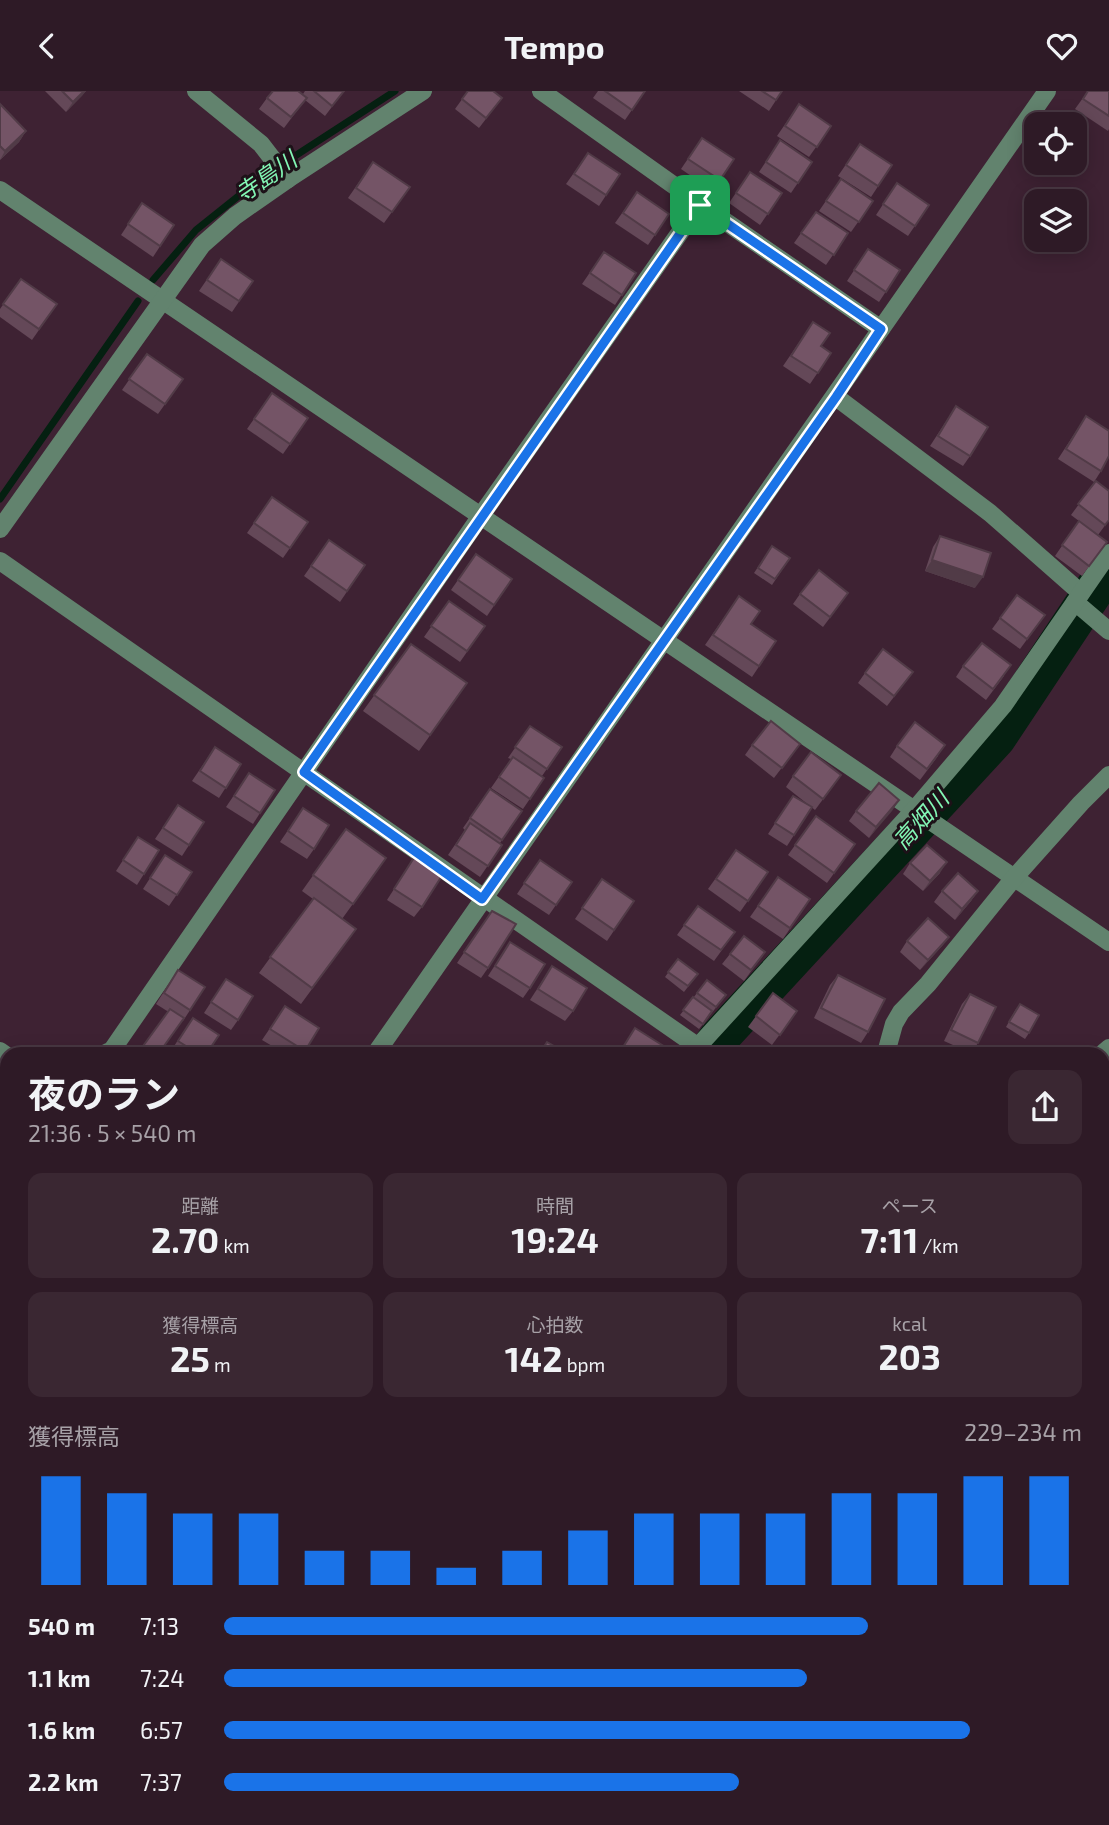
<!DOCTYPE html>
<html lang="ja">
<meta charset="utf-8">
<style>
:root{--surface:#2e1a26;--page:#3a2732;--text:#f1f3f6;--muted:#a7a1a7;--line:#493843;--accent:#1a73e8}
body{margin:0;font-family:"Exo 2","Noto Sans JP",sans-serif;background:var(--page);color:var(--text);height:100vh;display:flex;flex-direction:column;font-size:26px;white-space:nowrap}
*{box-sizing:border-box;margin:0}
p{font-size:23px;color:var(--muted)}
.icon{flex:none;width:38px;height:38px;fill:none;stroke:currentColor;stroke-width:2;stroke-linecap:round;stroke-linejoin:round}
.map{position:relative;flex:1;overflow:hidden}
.details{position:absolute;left:0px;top:956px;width:1110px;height:779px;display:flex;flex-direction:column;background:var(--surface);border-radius:21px 21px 0 0;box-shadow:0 4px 18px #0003,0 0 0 2px var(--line)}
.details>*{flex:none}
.buttons{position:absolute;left:1024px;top:21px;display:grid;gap:14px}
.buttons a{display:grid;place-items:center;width:63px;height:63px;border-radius:14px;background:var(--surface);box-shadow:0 4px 18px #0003,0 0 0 2px var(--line);font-size:35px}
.pin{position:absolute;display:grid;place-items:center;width:60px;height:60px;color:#fff;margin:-30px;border-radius:14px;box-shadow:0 4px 10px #0006}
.round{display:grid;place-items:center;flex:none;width:74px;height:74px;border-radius:14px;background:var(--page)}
.head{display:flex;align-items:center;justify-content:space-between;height:119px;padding:0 28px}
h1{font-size:38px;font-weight:700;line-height:52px}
.figures{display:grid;grid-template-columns:repeat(3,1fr);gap:10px;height:119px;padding:7px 28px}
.figures div{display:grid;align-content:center;border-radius:14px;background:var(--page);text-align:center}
.figures b{font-size:35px;font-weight:700}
.figures small{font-size:19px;font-weight:400}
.figures p{font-size:19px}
.chart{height:196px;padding:14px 28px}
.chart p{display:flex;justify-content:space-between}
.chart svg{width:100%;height:126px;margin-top:7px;stroke:var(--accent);stroke-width:6}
ul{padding:0 28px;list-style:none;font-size:23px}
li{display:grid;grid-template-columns:112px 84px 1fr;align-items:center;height:52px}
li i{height:18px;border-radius:9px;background:var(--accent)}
header{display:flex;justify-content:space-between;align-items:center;height:91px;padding:0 28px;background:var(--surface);font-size:32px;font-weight:700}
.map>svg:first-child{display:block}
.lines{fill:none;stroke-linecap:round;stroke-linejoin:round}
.stream{stroke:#052011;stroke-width:7}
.river{stroke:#052011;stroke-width:40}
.minor{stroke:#62836e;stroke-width:18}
.wall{fill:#644858}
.shaded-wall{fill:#513b47}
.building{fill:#745466;stroke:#513b47;stroke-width:2}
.route-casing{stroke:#fff;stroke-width:14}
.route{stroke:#1a73e8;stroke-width:9}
.labels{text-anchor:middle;stroke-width:6;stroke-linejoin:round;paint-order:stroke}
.water-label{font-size:23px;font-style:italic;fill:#83f7b5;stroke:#1d1118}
</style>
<header><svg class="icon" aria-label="back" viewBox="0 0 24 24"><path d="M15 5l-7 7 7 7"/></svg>Tempo<svg class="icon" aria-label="heart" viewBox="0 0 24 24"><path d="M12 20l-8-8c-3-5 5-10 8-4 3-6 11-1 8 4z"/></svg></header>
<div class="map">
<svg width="1109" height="1734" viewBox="0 0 1109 1734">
<rect width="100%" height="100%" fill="#3e2233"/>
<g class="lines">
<!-- stream -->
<g class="stream">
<polyline points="153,189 196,139 261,87 395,0"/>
<polyline points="0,408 138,210"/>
</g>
<!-- river -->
<g class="river">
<polyline points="708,962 718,948 996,647 1108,478"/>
<polyline points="167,1734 172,1727"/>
</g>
<!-- minor -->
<g class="minor">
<polyline points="196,0 261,53 288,88"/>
<polyline points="0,99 1109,851"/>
<polyline points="700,113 881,238"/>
<polyline points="836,306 990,422 1081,502"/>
<polyline points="0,438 202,154 235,125 288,88 423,0"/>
<polyline points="0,470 707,962"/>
<polyline points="1075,511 1109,540"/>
<polyline points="0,960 7,965"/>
<polyline points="106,962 112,959 480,426 700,113 541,0"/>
<polyline points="376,962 1047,0"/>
<polyline points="692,962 915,718 1003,615 1109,462"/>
<polyline points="886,962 894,933 901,921 928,893 1014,787 1081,712 1109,684"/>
<polyline points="1102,963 1109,957"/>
<polyline points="0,1031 7,1027"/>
<polyline points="0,1242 7,1246"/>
<polyline points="1102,1437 1109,1429"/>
<polyline points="1102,1464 1109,1471"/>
<polyline points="0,1600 7,1588"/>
<polyline points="1102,1667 1109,1656"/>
<polyline points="646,1727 657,1734"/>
<polyline points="807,1727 816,1734"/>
<polyline points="152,1734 156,1727"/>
<polyline points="446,1734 451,1727"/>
<polyline points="589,1734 593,1727"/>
<polyline points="749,1734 754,1727"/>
<polyline points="1062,1734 1066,1727"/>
</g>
</g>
<!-- wall -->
<g class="wall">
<polygon points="45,0 86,0 66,21"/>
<polygon points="305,0 344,0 325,25 305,9 284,37 259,18 267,7 303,3"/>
<polygon points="468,0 502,7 479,37 455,18"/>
<polygon points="598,0 645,0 625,29 593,7"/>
<polygon points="739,0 782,0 769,20"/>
<polygon points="1088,0 1109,0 1109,38 1108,40 1075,18"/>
<polygon points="0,13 26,40 19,51 0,69"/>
<polygon points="799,13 831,35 809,66 777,45"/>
<polygon points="702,47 734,68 713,100 681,78"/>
<polygon points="780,49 812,71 791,102 759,81"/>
<polygon points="860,53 892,74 871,106 838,85"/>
<polygon points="588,62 620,83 599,115 566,93"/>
<polygon points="373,71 410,96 384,132 348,107"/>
<polygon points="750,81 782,102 760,134 729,112"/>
<polygon points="841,88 873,110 851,141 819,120"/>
<polygon points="897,92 929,114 908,145 876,124"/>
<polygon points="637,101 669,123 648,154 615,132"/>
<polygon points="142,112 174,134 153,166 121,144"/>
<polygon points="816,121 848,142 826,174 794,152"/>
<polygon points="868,158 900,179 879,211 847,190"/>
<polygon points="604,161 636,182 615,214 582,193"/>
<polygon points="221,168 253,190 232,221 199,200"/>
<polygon points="21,188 57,213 32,249 0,226 0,218"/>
<polygon points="813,231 821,255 831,262 810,293 783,275"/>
<polygon points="147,263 183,288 158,323 122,299"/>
<polygon points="272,302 308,327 283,363 247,338"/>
<polygon points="956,315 970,365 963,375 930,355"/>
<polygon points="1086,325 1101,380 1094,391 1058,368"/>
<polygon points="1096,390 1109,429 1098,444 1107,451 1082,485 1055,465 1079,430 1071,424"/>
<polygon points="272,406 308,431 283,467 247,442"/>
<polygon points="940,445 975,497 925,480 933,456"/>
<polygon points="329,449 365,474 340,511 304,485"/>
<polygon points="772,455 790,467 772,494 754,482"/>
<polygon points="476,463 512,488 487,525 451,499"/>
<polygon points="800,503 841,512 823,536 793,513"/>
<polygon points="1017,504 1045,524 1020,558 992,538"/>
<polygon points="739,505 751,533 776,550 752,586 705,554"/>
<polygon points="449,510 485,535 460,571 424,546"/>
<polygon points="411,553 467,592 419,660 363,620"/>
<polygon points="963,575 1004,585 986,609 956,586"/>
<polygon points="913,581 887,615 858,592 865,582"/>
<polygon points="530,635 562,656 542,685 544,687 523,718 491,697 511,668 508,667"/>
<polygon points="800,653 774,687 745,664 752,654"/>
<polygon points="897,655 938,665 920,689 890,666"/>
<polygon points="215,656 241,673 219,707 192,690"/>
<polygon points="249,682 260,722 253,733 226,716"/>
<polygon points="841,684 815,719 786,696 793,685"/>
<polygon points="490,698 522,720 500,752 502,754 480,786 448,764 465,739 463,737"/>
<polygon points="793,705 794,744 787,755 768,743"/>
<polygon points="899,709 869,747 849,730 856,720"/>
<polygon points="178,714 204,731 182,765 155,748"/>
<polygon points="303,717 314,758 307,768 280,751"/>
<polygon points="816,725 855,753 827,792 788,764"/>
<polygon points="346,738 386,767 342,828 356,838 301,913 259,882 313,808 302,800"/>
<polygon points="138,746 159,759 137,794 116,780"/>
<polygon points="736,759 768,781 740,821 708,798"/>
<polygon points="165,764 192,781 169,815 143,798"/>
<polygon points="540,769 572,791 549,824 517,803"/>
<polygon points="910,772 940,782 923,800 903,783"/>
<polygon points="410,773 422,816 414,826 387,809"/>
<polygon points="778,786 810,808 783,848 750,826"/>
<polygon points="602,788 634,810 607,850 575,828"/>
<polygon points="942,800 978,800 971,810 955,829 934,811"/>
<polygon points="698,815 735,841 714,870 677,844"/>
<polygon points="492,820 488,877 481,887 457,872"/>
<polygon points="949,846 941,856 920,879 900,861 907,850"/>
<polygon points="510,851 530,897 523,907 488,885"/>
<polygon points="765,861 744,890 722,873 730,863"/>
<polygon points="678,868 698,883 684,901 665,886"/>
<polygon points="552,875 573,920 565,930 530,909"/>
<polygon points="178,879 205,896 183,930 156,913"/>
<polygon points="838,884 868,941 861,952 814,927 830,894"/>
<polygon points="226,888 238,929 231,939 204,922"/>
<polygon points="707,889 726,904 699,938 680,924"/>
<polygon points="773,902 797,920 772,954 748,936"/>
<polygon points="970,903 978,952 971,962 944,950 962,913"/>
<polygon points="285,915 319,937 303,962 284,962 262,949"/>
<polygon points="1016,918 1029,942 1025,948 1006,936"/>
<polygon points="193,927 207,962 173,962 170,961"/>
<polygon points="1109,1039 1109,1055 1102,1050"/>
<polygon points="486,1727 521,1727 517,1734 483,1734 482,1733"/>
<polygon points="878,1727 915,1727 911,1734 875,1734 874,1733"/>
<polygon points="933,1727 970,1727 966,1734 940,1734 932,1729"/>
</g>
<!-- shaded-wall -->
<g class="shaded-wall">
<polygon points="84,0 86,0 82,5 66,21 73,11"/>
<polygon points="26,40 19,51 0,69 5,60"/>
<polygon points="932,469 983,486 975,497 925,480"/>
<polygon points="899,709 892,720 869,747 876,736"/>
<polygon points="947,771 940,782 923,800 930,790"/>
<polygon points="978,800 971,810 955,829 962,818"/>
<polygon points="949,846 941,856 920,879 928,869"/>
<polygon points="1109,1159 1109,1166 1102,1169 1102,1161"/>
<polygon points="1109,1362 1109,1366 1102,1372 1102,1368"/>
</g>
<!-- building -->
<g class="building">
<polygon points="62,0 84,0 73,11"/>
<polygon points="273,0 298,0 307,7 291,26 267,7"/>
<polygon points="314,0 344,0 332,15"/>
<polygon points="468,0 493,0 502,7 486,27 462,8"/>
<polygon points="605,0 645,0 632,19"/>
<polygon points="762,0 782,0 776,9"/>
<polygon points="1088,0 1109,0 1109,25 1083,8"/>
<polygon points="0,13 26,40 5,60 0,55"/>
<polygon points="799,13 831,35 817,56 785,35"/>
<polygon points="702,47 734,68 720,89 688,68"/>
<polygon points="780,49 812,71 798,92 766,71"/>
<polygon points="860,53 892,74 878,95 846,74"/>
<polygon points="588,62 620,83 606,104 574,83"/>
<polygon points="373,71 410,96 392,121 356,97"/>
<polygon points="750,81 782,102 768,123 736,102"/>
<polygon points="841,88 873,110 859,131 826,110"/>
<polygon points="897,92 929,114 915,135 883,113"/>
<polygon points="637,101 669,123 655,144 623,122"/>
<polygon points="142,112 174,134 160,155 128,133"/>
<polygon points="816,121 848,142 834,164 801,142"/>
<polygon points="868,158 900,179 886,201 854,179"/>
<polygon points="604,161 636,182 622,204 590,182"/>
<polygon points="221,168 253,190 239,210 207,189"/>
<polygon points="21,188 57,213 39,238 3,213"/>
<polygon points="813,231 830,242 821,255 831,262 818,282 791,265"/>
<polygon points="147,263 183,288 165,313 129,288"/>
<polygon points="272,302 308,327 290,353 254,328"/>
<polygon points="956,315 988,336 970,365 938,345"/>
<polygon points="1086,325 1109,340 1109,365 1101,380 1066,358"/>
<polygon points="1096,390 1109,400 1109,429 1105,434 1078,413"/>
<polygon points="272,406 308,431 290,457 254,432"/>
<polygon points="1079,430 1107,451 1089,475 1062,454"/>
<polygon points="940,445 991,462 983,486 932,469"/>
<polygon points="329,449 365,474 347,500 311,475"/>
<polygon points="772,455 790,467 775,488 758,477"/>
<polygon points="476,463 512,488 494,514 458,489"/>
<polygon points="819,479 848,502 830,526 800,503"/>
<polygon points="1017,504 1045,524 1027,548 1000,527"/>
<polygon points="739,505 760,520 751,533 776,550 759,575 713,544"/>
<polygon points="449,510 485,535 467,560 431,535"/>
<polygon points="982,552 1011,574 993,598 963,575"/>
<polygon points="411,553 467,592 430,644 374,604"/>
<polygon points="883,558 913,581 894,605 865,582"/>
<polygon points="771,630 800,653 782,677 752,654"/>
<polygon points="915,631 945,654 927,678 897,655"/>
<polygon points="530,635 562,656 547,678 515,656"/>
<polygon points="215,656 241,673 226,697 200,680"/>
<polygon points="811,661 841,684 823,708 793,685"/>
<polygon points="513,666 544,687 530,708 499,686"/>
<polygon points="249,682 275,699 260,722 234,705"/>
<polygon points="879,692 899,709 876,736 856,720"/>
<polygon points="490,698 522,720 502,749 470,727"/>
<polygon points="793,705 812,716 794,744 775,732"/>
<polygon points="178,714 204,731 189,754 163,737"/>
<polygon points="303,717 329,734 314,758 288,740"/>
<polygon points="816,725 855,753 834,782 795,754"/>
<polygon points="470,732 502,754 488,775 456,754"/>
<polygon points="346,738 386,767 353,813 313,784"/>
<polygon points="138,746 159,759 144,783 123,769"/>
<polygon points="927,754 947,771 930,790 910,772"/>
<polygon points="736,759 768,781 748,810 716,788"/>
<polygon points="417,762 445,780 422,816 394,798"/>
<polygon points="165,764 192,781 177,804 150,787"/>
<polygon points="540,769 572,791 556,814 524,792"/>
<polygon points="958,782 978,800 962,818 942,800"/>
<polygon points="778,786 810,808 790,837 758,815"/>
<polygon points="602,788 634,810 614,839 582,817"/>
<polygon points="314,807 356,838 312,897 270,866"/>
<polygon points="698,815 735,841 721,859 684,834"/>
<polygon points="492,820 516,833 488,877 464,861"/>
<polygon points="928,827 949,846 928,869 907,850"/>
<polygon points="744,845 765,861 751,879 730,863"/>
<polygon points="510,851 545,873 530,897 495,875"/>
<polygon points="678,868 698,883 688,895 668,881"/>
<polygon points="552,875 587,897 573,920 538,898"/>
<polygon points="178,879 205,896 190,919 164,902"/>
<polygon points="838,884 885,908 868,941 821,917"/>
<polygon points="226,888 253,905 238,929 211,911"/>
<polygon points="707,889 726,904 716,916 697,902"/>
<polygon points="773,902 797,920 780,944 756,925"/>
<polygon points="970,903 996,916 978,952 951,939"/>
<polygon points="693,906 712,920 703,933 683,919"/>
<polygon points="1020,913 1039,924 1029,942 1009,931"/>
<polygon points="285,915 319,937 305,960 270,938"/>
<polygon points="170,918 184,927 159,962 138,962"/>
<polygon points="193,927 219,944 207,962 197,962 178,950"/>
<polygon points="635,937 670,959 668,962 623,962 620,961"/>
<polygon points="547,951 566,962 540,962"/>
<polygon points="922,959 929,962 920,962"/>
<polygon points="1109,1124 1109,1159 1102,1161 1102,1127"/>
<polygon points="1102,1270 1109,1275 1109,1297 1105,1302 1102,1300"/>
<polygon points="1102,1333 1109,1340 1109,1362 1102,1368"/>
<polygon points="1102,1537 1107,1540 1102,1547"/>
<polygon points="388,1727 397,1727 406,1734 384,1734"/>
<polygon points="496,1727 521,1727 517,1734 507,1734"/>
<polygon points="533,1727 550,1727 562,1734 529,1734"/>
<polygon points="609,1727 617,1727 628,1734 605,1734"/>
<polygon points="888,1727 915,1727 911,1734 900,1734"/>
<polygon points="954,1727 970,1727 966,1734"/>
<polygon points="985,1727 995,1727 1005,1734 981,1734"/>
</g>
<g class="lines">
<defs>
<polygon id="route" points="700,114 881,238 836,306 482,808 304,681"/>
</defs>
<!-- route casing -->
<use href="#route" class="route-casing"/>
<!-- route -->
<use href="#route" class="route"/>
</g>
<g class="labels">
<!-- water labels -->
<g class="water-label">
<text transform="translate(266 86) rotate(-35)" y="8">寺島川</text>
<text transform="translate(921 729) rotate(-48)" y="8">高畑川</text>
</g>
</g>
</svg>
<div class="buttons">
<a><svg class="icon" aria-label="locate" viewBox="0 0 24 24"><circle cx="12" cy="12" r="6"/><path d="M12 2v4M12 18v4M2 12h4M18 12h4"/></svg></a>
<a><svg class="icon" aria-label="layers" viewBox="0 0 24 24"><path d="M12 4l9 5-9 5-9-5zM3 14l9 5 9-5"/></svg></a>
</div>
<div class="pin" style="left:700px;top:114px;background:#1e9e55"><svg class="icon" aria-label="arrive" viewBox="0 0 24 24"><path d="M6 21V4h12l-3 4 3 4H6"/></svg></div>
<section class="details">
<div class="head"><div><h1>夜のラン</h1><p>21:36 · 5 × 540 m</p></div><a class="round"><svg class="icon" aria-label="share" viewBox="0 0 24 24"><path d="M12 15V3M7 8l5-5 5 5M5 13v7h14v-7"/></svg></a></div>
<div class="figures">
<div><p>距離</p><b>2.70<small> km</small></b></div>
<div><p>時間</p><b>19:24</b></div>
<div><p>ペース</p><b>7:11<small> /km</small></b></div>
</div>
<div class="figures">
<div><p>獲得標高</p><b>25<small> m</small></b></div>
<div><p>心拍数</p><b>142<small> bpm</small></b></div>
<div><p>kcal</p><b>203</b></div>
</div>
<div class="chart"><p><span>獲得標高</span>229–234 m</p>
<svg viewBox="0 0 160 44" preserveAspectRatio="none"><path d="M5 44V6M15 44V12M25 44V19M35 44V19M45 44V32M55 44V32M65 44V38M75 44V32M85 44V25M95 44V19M105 44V19M115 44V19M125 44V12M135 44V12M145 44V6M155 44V6"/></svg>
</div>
<ul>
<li><b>540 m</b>7:13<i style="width:75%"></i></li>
<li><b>1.1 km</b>7:24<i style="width:68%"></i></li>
<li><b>1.6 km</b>6:57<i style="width:87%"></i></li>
<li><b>2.2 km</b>7:37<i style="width:60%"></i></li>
</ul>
</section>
</div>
